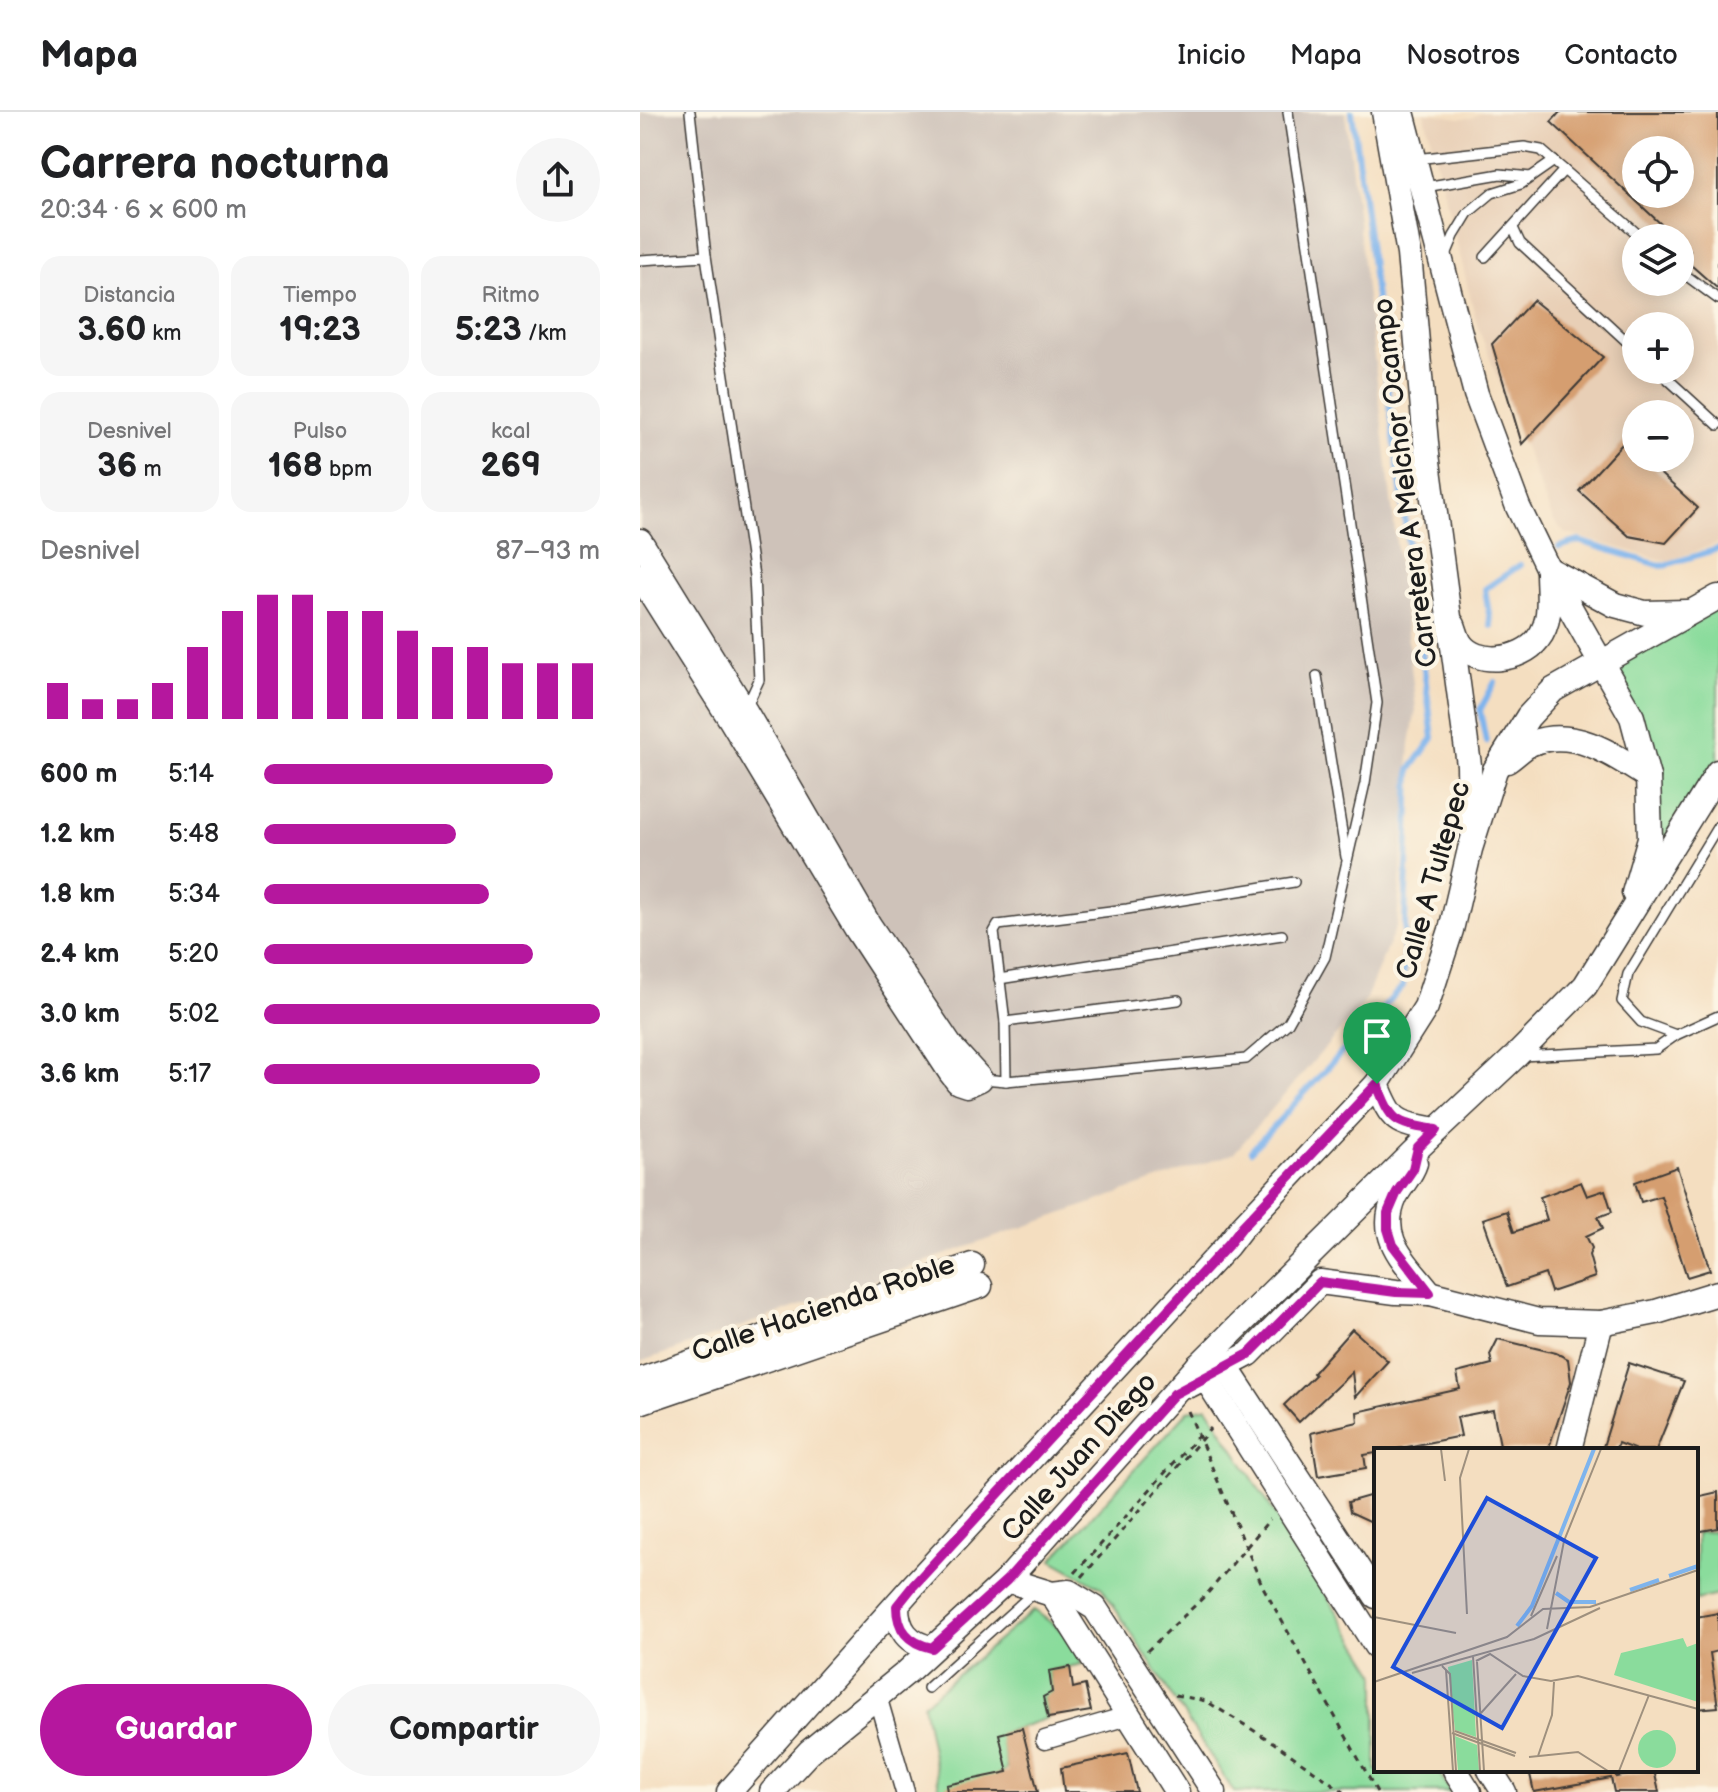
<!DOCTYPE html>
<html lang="es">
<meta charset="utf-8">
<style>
:root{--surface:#fff;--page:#f6f6f6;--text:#202124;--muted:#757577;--line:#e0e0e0;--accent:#b5179e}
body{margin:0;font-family:"Balsamiq Sans",sans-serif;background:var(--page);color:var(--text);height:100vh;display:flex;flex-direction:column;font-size:30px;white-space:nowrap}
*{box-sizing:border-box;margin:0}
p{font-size:26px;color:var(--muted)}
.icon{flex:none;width:44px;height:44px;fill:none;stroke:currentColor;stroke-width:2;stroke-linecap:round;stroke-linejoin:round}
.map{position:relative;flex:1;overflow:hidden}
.drawer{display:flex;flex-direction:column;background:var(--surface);width:640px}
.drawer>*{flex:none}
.buttons{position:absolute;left:982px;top:24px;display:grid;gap:16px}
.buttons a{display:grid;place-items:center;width:72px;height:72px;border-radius:50%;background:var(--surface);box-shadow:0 4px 20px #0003;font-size:40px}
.pin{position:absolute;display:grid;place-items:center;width:68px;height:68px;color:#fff;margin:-82px -34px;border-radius:50% 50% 50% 0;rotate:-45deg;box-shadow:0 0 8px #0007}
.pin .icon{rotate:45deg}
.round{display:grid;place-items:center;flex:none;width:84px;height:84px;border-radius:42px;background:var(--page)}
.summary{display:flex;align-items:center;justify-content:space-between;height:136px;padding:0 40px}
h1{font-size:44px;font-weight:700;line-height:60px}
.metrics{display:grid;grid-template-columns:repeat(3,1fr);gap:12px;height:136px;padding:8px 40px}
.metrics div{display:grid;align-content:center;border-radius:20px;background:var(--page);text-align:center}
.metrics b{font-size:34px;font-weight:700}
.metrics small{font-size:22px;font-weight:400}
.metrics p{font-size:22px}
.chart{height:224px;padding:16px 40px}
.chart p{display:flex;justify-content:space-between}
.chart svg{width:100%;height:144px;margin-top:8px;stroke:var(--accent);stroke-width:6}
.primary-button{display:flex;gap:16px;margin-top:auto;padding:16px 40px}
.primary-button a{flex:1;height:92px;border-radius:48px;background:var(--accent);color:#fff;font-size:32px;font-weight:700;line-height:92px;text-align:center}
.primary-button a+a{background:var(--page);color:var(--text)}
ul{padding:0 40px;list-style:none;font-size:26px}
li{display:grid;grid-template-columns:128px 96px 1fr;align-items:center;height:60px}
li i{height:20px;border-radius:10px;background:var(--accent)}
header{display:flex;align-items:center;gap:48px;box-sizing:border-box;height:112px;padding:0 40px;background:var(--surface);border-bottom:2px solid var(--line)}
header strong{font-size:38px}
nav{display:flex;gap:44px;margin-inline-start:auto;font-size:28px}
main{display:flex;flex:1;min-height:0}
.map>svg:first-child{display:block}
.built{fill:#e8cfb6;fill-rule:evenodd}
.industrial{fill:#cec2b9}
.green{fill:#8adc9c;stroke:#537c5c;stroke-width:2}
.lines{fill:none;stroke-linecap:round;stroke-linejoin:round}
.stream{stroke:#7eb4ed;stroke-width:6}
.building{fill:#d59e70;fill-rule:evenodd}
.lane-casing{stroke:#3c3935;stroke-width:12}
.street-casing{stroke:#3c3935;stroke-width:21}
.secondary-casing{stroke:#3c3935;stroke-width:27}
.path{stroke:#3c3935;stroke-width:3;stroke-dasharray:6 6;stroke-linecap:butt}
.lane{stroke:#fff;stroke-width:9}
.street{stroke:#fff;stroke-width:18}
.secondary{stroke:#fff;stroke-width:24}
.route-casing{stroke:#fff;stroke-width:16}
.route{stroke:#b5179e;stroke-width:10}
.labels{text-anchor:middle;stroke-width:8;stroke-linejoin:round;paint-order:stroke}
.street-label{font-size:28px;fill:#1c1c1c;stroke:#fcf5e5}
.inset-river{fill:none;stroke:#7eb4ed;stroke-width:4}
.inset-road{fill:none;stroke:#9e907e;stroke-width:2}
.view{fill:#1d4ed8;fill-opacity:0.15;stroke:#1d4ed8;stroke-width:4}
.inset-edge{fill:none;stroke:#1c1c1c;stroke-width:4}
</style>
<header>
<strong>Mapa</strong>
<nav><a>Inicio</a><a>Mapa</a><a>Nosotros</a><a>Contacto</a></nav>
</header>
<main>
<section class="drawer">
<div class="summary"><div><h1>Carrera nocturna</h1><p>20:34 · 6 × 600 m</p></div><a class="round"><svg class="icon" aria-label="share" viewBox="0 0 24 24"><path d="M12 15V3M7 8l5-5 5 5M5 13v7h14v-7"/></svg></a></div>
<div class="metrics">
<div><p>Distancia</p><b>3.60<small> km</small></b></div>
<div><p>Tiempo</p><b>19:23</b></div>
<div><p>Ritmo</p><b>5:23<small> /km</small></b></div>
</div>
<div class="metrics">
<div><p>Desnivel</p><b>36<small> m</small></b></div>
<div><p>Pulso</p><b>168<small> bpm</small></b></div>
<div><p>kcal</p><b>269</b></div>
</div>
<div class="chart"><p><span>Desnivel</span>87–93 m</p>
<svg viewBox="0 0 160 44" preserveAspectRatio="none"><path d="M5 44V33M15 44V38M25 44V38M35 44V33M45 44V22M55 44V11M65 44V6M75 44V6M85 44V11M95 44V11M105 44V17M115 44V22M125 44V22M135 44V27M145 44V27M155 44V27"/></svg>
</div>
<ul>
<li><b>600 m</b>5:14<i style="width:86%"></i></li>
<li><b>1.2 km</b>5:48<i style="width:57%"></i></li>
<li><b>1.8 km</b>5:34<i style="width:67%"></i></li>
<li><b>2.4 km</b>5:20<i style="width:80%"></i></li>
<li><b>3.0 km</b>5:02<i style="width:100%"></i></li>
<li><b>3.6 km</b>5:17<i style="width:82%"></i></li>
</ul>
<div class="primary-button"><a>Guardar</a><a>Compartir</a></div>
</section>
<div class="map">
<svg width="1078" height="1680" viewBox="0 0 1078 1680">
<rect width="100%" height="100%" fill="#fcf5e5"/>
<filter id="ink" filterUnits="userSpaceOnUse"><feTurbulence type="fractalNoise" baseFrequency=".0125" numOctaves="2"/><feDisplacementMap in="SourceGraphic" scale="16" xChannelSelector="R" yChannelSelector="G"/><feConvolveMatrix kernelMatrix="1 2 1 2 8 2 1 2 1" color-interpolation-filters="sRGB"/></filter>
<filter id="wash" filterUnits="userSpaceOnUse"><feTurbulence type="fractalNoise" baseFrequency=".006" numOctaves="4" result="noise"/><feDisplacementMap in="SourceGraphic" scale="32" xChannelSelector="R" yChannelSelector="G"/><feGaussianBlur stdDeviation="1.8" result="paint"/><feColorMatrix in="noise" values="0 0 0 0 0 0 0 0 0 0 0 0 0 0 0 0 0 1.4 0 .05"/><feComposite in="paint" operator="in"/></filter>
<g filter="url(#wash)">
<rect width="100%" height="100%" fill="#f4dec0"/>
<!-- built -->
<path class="built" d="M 784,0 L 819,6 L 831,6 L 841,0 L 1078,0 L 1078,431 L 1028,449 L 925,421 L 913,408 L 838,215 ZM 996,38 L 1040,38 L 1040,82 L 996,82 ZM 996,126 L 1040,126 L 1040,170 L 996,170 ZM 996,214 L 1040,214 L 1040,258 L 996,258 ZM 996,302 L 1040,302 L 1040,346 L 996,346 Z"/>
<!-- industrial -->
<polygon class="industrial" points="0,0 705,0 776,597 770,631 757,812 724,891 594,1041 0,1250"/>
<!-- green -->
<g class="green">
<polygon points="1078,484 1078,653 987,807 1011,672 962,550"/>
<polygon points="567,1295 736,1561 736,1658 797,1658 811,1680 594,1680 462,1476 412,1448 548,1299"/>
<polygon points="1078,1419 1078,1483 1056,1488 1056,1421"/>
<polygon points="394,1498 429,1524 442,1552 409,1559 412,1580 403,1586 408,1606 360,1622 367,1657 328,1680 300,1680 283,1592"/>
</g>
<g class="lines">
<!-- stream -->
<g class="stream">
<polyline points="919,435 939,429 1022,454 1078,437"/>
<polyline points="851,514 845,477 880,453"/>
<polyline points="846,630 840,598 855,570"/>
<polyline points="611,1039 763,874 770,658 793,626 712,0"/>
</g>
</g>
<g id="blocks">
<!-- building -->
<g class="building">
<path d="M 920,0 L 1078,0 L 1078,177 L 1043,146 L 1050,138 L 1040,129 L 1040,126 L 1036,126 L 911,10 ZM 996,38 L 1040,38 L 1040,82 L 996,82 Z"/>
<polygon points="893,188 963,245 882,332 852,232"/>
<polygon points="985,329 996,339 996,346 1003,346 1058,396 1026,431 989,424 939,379"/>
<polygon points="1037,1055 1070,1158 1047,1165 1021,1084 1001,1090 995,1070"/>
<polygon points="941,1070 947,1084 965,1078 972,1100 958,1105 963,1116 946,1124 952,1136 949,1143 955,1165 911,1180 905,1162 867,1175 843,1107 867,1099 874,1120 907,1108 900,1085"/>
<polygon points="712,1217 748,1249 715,1285 712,1260 659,1310 644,1293 675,1263 673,1261"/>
<polygon points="858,1227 916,1241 928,1247 931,1270 908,1338 861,1338 853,1298 817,1305 821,1324 752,1338 736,1338 736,1341 724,1343 726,1356 678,1364 671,1321 718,1310 717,1300 820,1277 817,1261 852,1252 850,1243"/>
<polygon points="989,1251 1044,1269 1016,1338 996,1338 978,1331 975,1338 962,1338"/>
<polygon points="1078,1380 1078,1416 1056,1420 1056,1385"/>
<polygon points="736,1382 736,1412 710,1400 708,1390"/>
<polygon points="1078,1501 1078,1539 1070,1541 1078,1595 1056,1597 1056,1505"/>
<polygon points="430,1555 433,1576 445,1573 451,1599 408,1606 403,1585 412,1580 409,1559"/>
<polygon points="382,1616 398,1680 307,1680 306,1673 368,1660 359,1622"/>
<polygon points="488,1641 497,1680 424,1680 421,1656"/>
<polygon points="889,1658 975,1658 976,1665 1014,1658 1019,1680 974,1680 971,1666 894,1680"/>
</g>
</g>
</g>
<g filter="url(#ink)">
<use href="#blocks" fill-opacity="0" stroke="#3c3935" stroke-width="2"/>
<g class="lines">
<defs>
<g id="lane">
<polyline points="50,0 66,144 114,464 119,568 106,596"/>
<polyline points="776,47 884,35 901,38 1002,126"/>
<polyline points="785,75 860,62 891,65"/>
<polyline points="873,116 880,131 996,238"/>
<polyline points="806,143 814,124 828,101 852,81 881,72 914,49"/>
<polyline points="845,145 924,58"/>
<polyline points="0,148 66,144"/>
<polyline points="1040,159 1078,187"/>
<polyline points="1018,258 1078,313"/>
<polyline points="677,564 706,745"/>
<polyline points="359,867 642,823"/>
<polyline points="365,910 538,888"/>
<polyline points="1036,923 1001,910 982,889 988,862 1078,714"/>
<polyline points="882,944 1016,937 1036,923 1078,904"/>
<polyline points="343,967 366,969 606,947 648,911 685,845 725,671 737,591 648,0"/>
<polyline points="366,969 365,910 354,820 358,813 487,797 654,770"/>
<polyline points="288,1576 395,1479"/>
</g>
<g id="street">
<polyline points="237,1584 265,1680"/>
<polyline points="405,1628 487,1604"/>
</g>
<g id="secondary">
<polyline points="744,0 769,142 787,342 829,653 830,715"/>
<polyline points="762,0 836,282 878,395 908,457 992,605 1008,665 1010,726 994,781"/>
<polyline points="0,429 105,599 229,813 311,935 340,967 327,973 318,970 311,961 218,819 91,608 0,464"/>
<polyline points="910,458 975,493 1005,501 1047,500"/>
<path d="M 813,513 C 815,518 817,526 820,531 C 836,555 882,549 898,527 C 913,508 908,482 908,459"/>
<path d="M 867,649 C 875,644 884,634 892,631 C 935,615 974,643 1008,665"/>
<path d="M 737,972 C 752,1011 756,1011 796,1018"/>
<path d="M 775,1051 C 771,1064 761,1073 755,1085 C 736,1127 766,1150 790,1181"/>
<polyline points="575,1243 590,1261 736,1484"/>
<polyline points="558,1254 736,1534"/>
<polyline points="0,1268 332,1153"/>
<polyline points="550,1273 609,1242 680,1170 756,1180 790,1181 899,1209 961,1211 1016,1200 1078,1181"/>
<polyline points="0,1290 340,1174"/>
<polyline points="929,1338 961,1211"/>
<polyline points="367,1468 412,1482 429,1480 455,1496 574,1680"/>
<polyline points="412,1482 537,1680"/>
<path d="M 257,1494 C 257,1517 268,1532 292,1536"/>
<polyline points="815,1658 829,1680"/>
<polyline points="850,1658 864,1680"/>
<polyline points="89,1680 273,1474 588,1133 602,1115 737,972 786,895 811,818 830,737 855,658 888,605 913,578 1078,485"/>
<polyline points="132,1680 170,1639 266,1561 367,1468 558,1254 778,1036 876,944 945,874 1078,660"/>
</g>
</defs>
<!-- lane casing -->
<use href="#lane" class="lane-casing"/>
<!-- street casing -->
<use href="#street" class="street-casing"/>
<!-- secondary casing -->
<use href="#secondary" class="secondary-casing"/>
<!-- path -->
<g class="path">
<polyline points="548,1299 623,1475 737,1680"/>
<polyline points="435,1461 558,1324"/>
<polyline points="442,1465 571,1316"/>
<polyline points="507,1539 567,1482 630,1407"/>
<polyline points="535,1583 566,1589 634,1631 704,1680"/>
</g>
<!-- lane -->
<use href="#lane" class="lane"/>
<!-- street -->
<use href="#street" class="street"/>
<!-- secondary -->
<use href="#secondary" class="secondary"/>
</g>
</g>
<g class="lines" filter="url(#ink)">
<defs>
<path id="route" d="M 737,972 C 752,1012 755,1011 796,1018 L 778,1036 L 773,1057 L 757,1080 L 748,1101 L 748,1117 L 753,1133 L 790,1181 L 756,1180 L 680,1170 L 609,1242 L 534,1282 L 367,1468 L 292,1536 C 268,1531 257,1517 257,1494 L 273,1474 L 588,1133 L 602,1115 Z"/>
</defs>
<!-- route casing -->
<use href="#route" class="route-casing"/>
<!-- route -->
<use href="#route" class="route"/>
</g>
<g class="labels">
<!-- street labels -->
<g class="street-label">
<text transform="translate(764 371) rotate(-97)" y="10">Carretera A Melchor Ocampo</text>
<text transform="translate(792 768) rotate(-74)" y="10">Calle A Tultepec</text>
<text transform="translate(183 1195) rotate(-19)" y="10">Calle Hacienda Roble</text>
<text transform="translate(438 1344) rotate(-48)" y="10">Calle Juan Diego</text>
</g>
</g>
<!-- overview -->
<g transform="translate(734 1336)">
<rect width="324" height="324" fill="#f4dec0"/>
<path d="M 309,190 L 313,199 L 324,195 L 324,254 L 240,227 L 247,205 ZM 98,212 L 102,289 L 81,282 L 74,219 ZM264 301a19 19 0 1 1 38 0a19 19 0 1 1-38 0ZM 81,288 L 103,297 L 105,323 L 84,323 Z" fill="#8adc9c"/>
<path class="inset-river" d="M 295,128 L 324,118M 256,142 L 285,132M 182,145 L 195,154 L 222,154M 143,178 L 158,158 L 220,1"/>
<path class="inset-road" d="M 67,1 L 71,33M 93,166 L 86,30 L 95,1M 157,168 L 183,108M 0,169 L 82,185M 173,181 L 190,93 L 227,1M 99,208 L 106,323M 102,213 L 116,206 L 149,228 L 177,233 L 204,228 L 324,261M 103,214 L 110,323M 68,218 L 76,226 L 82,323M 72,222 L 79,323M 38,225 L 160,191 L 226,160M 0,234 L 133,189 L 169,161 L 216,159 L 324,122M 107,265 L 142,226M 81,283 L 142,305M 78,285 L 141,308M 164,308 L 178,267 L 180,234M 155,309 L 204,304 L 234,323M 245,323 L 275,247"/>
<path class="view" d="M 113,50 L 222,110 L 128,280 L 19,219 Z"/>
<rect width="324" height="324" class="inset-edge"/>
</g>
</svg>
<div class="buttons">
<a><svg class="icon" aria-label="locate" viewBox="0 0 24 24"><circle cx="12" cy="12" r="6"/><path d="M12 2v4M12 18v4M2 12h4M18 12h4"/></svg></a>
<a><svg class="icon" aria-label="layers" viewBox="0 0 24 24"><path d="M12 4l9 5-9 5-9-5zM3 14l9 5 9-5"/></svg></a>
<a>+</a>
<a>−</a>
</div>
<div class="pin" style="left:737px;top:972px;background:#1e9e55"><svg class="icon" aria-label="arrive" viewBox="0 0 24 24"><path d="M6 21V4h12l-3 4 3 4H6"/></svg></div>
</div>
</main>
